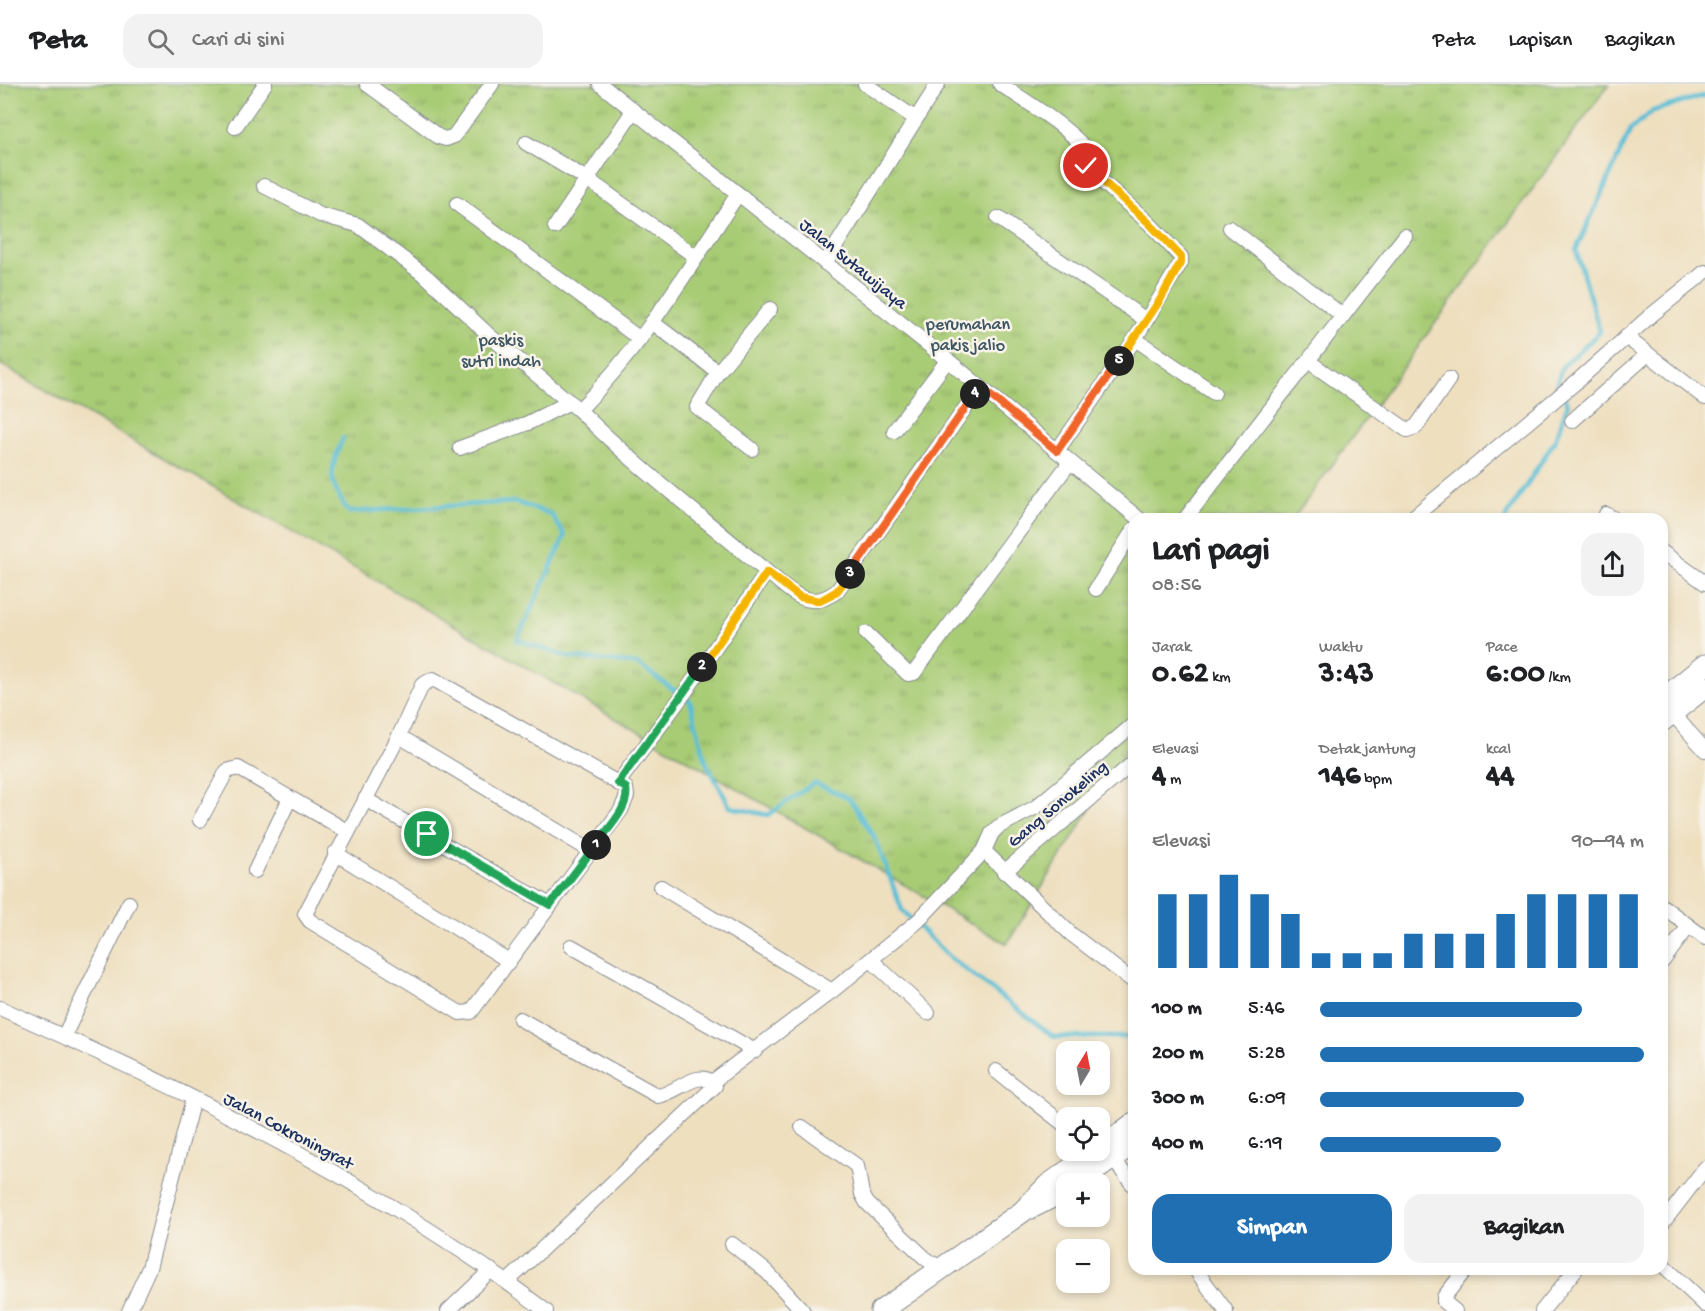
<!DOCTYPE html>
<html lang="id">
<meta charset="utf-8">
<style>
:root{--surface:#fff;--page:#f2f2f2;--text:#202124;--muted:#757577;--line:#e0e0e0;--accent:#1f6fb2}
body{margin:0;font-family:"Gochi Hand",sans-serif;background:var(--page);color:var(--text);height:100vh;display:flex;flex-direction:column;font-size:22px;white-space:nowrap}
*{box-sizing:border-box;margin:0}
p{font-size:20px;color:var(--muted)}
.icon{flex:none;width:33px;height:33px;fill:none;stroke:currentColor;stroke-width:2;stroke-linecap:round;stroke-linejoin:round}
.map{position:relative;flex:1;overflow:hidden}
.drawer{position:absolute;left:1128px;top:429px;width:540px;height:762px;display:flex;flex-direction:column;background:var(--surface);border-radius:18px;box-shadow:0 3px 9px #0003}
.drawer>*{flex:none}
.needle{width:39px;rotate:10deg}
.controls{position:absolute;left:1056px;top:957px;display:grid;gap:12px}
.controls a{display:grid;place-items:center;width:54px;height:54px;border-radius:12px;background:var(--surface);box-shadow:0 3px 9px #0003;font-size:30px}
.pin{position:absolute;display:grid;place-items:center;width:51px;height:51px;color:#fff;margin:-26px;border:3px solid #fff;border-radius:50%;box-shadow:0 2px 6px #0007}
.km{position:absolute;width:30px;height:30px;margin:-15px;border-radius:50%;background:#222;color:#fff;font-size:16px;line-height:30px;text-align:center}
.round{display:grid;place-items:center;flex:none;width:63px;height:63px;border-radius:18px;background:var(--page)}
.overview{display:flex;align-items:center;justify-content:space-between;height:102px;padding:0 24px}
h1{font-size:33px;font-weight:700;line-height:45px}
.figures{display:grid;grid-template-columns:repeat(3,1fr);gap:9px;height:102px;padding:6px 24px}
.figures div{display:grid;align-content:center}
.figures b{font-size:30px;font-weight:700}
.figures small{font-size:16px;font-weight:400}
.figures p{font-size:16px}
.chart{height:168px;padding:12px 24px}
.chart p{display:flex;justify-content:space-between}
.chart svg{width:100%;height:108px;margin-top:6px;stroke:var(--accent);stroke-width:6}
.cta{display:flex;gap:12px;margin-top:auto;padding:12px 24px}
.cta a{flex:1;height:69px;border-radius:18px;background:var(--accent);color:#fff;font-size:24px;font-weight:700;line-height:69px;text-align:center}
.cta a+a{background:var(--page);color:var(--text)}
ul{padding:0 24px;list-style:none;font-size:20px}
li{display:grid;grid-template-columns:96px 72px 1fr;align-items:center;height:45px}
li i{height:15px;border-radius:8px;background:var(--accent)}
header{display:flex;align-items:center;gap:36px;box-sizing:border-box;height:84px;padding:0 30px;background:var(--surface);border-bottom:2px solid var(--line)}
header strong{font-size:28px}
nav{display:flex;gap:33px;margin-inline-start:auto;font-size:21px}
.search{width:420px;height:54px;background:var(--page);display:flex;align-items:center;gap:15px;box-sizing:border-box;padding:0 21px;border-radius:18px;color:var(--muted);font-size:22px}
.map>svg:first-child{display:block}
.park{fill:url(#park-tufts);stroke:#627e6a;stroke-width:1.5}
.lines{fill:none;stroke-linecap:round;stroke-linejoin:round}
.stream{stroke:#58bed6;stroke-width:4.5}
.minor-casing{stroke:#84878e;stroke-width:16}
.highway-casing{stroke:#84878e;stroke-width:23}
.minor{stroke:#fff;stroke-width:14}
.highway{stroke:#fff;stroke-width:21}
.split-1-casing{stroke:#fff;stroke-width:12}
.split-2-casing{stroke:#fff;stroke-width:12}
.split-3-casing{stroke:#fff;stroke-width:12}
.split-4-casing{stroke:#fff;stroke-width:12}
.split-5-casing{stroke:#fff;stroke-width:12}
.split-6-casing{stroke:#fff;stroke-width:12}
.split-1{stroke:#22a559;stroke-width:8}
.split-2{stroke:#22a559;stroke-width:8}
.split-3{stroke:#f5b400;stroke-width:8}
.split-4{stroke:#f0652b;stroke-width:8}
.split-5{stroke:#f0652b;stroke-width:8}
.split-6{stroke:#f5b400;stroke-width:8}
.labels{text-anchor:middle;stroke-width:5;stroke-linejoin:round;paint-order:stroke}
.street-label{font-size:18px;fill:#1b2f5e;stroke:#f7f3e8}
.park-label{font-size:18px;fill:#3e5664;stroke:#f7f3e8}
</style>
<header>
<strong>Peta</strong>
<div class="search"><svg class="icon" aria-label="search" viewBox="0 0 24 24"><circle cx="10" cy="10" r="6"/><path d="M15 15l6 6"/></svg>Cari di sini</div>
<nav><a>Peta</a><a>Lapisan</a><a>Bagikan</a></nav>
</header>
<div class="map">
<svg width="1705" height="1227" viewBox="0 0 1705 1227">
<defs>
<pattern id="park-tufts" width="24" height="20" patternUnits="userSpaceOnUse" patternTransform="scale(1.5)"><rect width="24" height="20" fill="#a8cc75"/><path d="M3 7l-1-3M5 7V3M7 7l1-3M15 17l-1-3M17 17v-4M19 17l1-3" fill="none" stroke="#88a663"/></pattern>
</defs>
<rect width="100%" height="100%" fill="#f7f3e8"/>
<filter id="ink" filterUnits="userSpaceOnUse"><feTurbulence type="fractalNoise" baseFrequency=".0167" numOctaves="2"/><feDisplacementMap in="SourceGraphic" scale="12" xChannelSelector="R" yChannelSelector="G"/><feConvolveMatrix kernelMatrix="1 2 1 2 8 2 1 2 1" color-interpolation-filters="sRGB"/></filter>
<filter id="wash" filterUnits="userSpaceOnUse"><feTurbulence type="fractalNoise" baseFrequency=".008" numOctaves="4" result="noise"/><feDisplacementMap in="SourceGraphic" scale="24" xChannelSelector="R" yChannelSelector="G"/><feGaussianBlur stdDeviation="1.35" result="paint"/><feColorMatrix in="noise" values="0 0 0 0 0 0 0 0 0 0 0 0 0 0 0 0 0 1.4 0 .05"/><feComposite in="paint" operator="in"/></filter>
<g filter="url(#wash)">
<rect width="100%" height="100%" fill="#eedfbf"/>
<!-- park -->
<polygon class="park" points="0,0 1609,0 1293,435 1134,435 1134,654 1007,860 0,280"/>
<g class="lines">
<!-- stream -->
<g class="stream">
<path d="M 343,354 C 329,388 327,397 349,428 L 515,418 L 551,430 L 565,452 L 517,556 L 568,573 L 637,580 L 690,617 L 706,678 L 730,723 L 768,731 L 814,699 L 849,714 L 875,754 L 902,826 L 949,873 L 1054,953 L 1134,953"/>
<polyline points="1505,435 1555,356 1568,320 1557,299 1562,283 1600,248 1576,166 1631,45 1653,27 1705,11"/>
</g>
</g>
</g>
<g filter="url(#ink)">
<g class="lines">
<defs>
<g id="minor">
<polyline points="367,0 439,53 446,55 454,52 492,0"/>
<polyline points="600,0 955,282 1139,435"/>
<polyline points="865,0 916,35"/>
<path d="M 1000,0 C 1024,16 1075,47 1090,71 L 1087,84 L 1149,139 L 1181,173 L 1181,178 L 1135,255 L 1057,367"/>
<polyline points="235,43 265,0"/>
<polyline points="526,59 587,95 696,173"/>
<path d="M 264,102 L 320,131 L 358,141 L 427,193 L 491,253 L 579,326 C 642,263 688,185 738,110"/>
<polyline points="457,120 640,255"/>
<polyline points="998,134 1146,236"/>
<polyline points="555,143 633,27"/>
<polyline points="1230,144 1343,232"/>
<polyline points="825,179 938,0"/>
<polyline points="652,238 718,288 697,323 752,365"/>
<polyline points="1626,253 1705,314"/>
<polyline points="1135,255 1214,309"/>
<polyline points="1308,277 1407,346 1416,343 1449,295"/>
<polyline points="718,288 770,225"/>
<path d="M 579,326 C 637,384 704,434 767,488"/>
<polyline points="1572,337 1648,270"/>
<polyline points="894,347 947,277"/>
<polyline points="460,364 528,339 570,318"/>
<polyline points="1606,430 1614,435"/>
<polyline points="1185,435 1405,152"/>
<polyline points="1411,435 1575,299 1649,233 1705,188"/>
<polyline points="1662,468 1705,499"/>
<polyline points="1096,505 1134,445"/>
<polyline points="866,549 908,590 914,589 1070,378"/>
<polygon points="433,595 618,699 626,704 627,712 621,726 471,928 460,929 310,837 305,830 399,652 422,601"/>
<polyline points="1672,629 1705,666"/>
<polyline points="1134,640 1036,723 998,743 992,749 984,767 1071,850 1134,898"/>
<polyline points="399,652 591,767"/>
<path d="M 618,699 L 686,607 L 767,488 C 792,507 807,529 837,507 L 980,303"/>
<polyline points="365,715 550,821"/>
<polyline points="200,736 227,687 238,684 347,747"/>
<polyline points="335,769 509,877"/>
<polyline points="255,787 290,714"/>
<polyline points="1004,788 1134,678"/>
<polyline points="661,803 832,907"/>
<polyline points="1662,822 1705,854"/>
<polyline points="571,862 755,967"/>
<polyline points="871,876 928,929"/>
<polyline points="1662,878 1689,842"/>
<path d="M 0,924 C 190,1008 380,1101 546,1227"/>
<polyline points="64,952 129,819"/>
<polyline points="996,987 1066,1042"/>
<polyline points="712,998 832,907 918,837 984,767"/>
<polyline points="802,1043 857,1082 862,1110 867,1119 925,1174 941,1185"/>
<polyline points="1113,1075 1134,1102"/>
<polyline points="1662,1140 1705,1084"/>
<polyline points="732,1160 767,1188 803,1227"/>
<polyline points="1662,1180 1705,1221"/>
<polyline points="1195,1185 1226,1227"/>
<path d="M 507,1198 L 715,1002 C 701,981 676,1010 658,1012 L 520,935"/>
<polyline points="129,1227 149,1184 193,1015"/>
<polyline points="448,1227 491,1186"/>
<polyline points="1455,1227 1444,1218 1444,1213 1466,1185"/>
<polyline points="1542,1227 1576,1185"/>
</g>
<g id="highway">
<polyline points="1662,616 1705,581"/>
<polyline points="1662,637 1705,603"/>
<polyline points="1100,1065 1134,1039"/>
<polyline points="1076,1100 1134,1059"/>
<polyline points="1031,1124 1066,1106"/>
<polyline points="881,1227 1022,1128 1048,1101 1097,1066"/>
</g>
</defs>
<!-- minor casing -->
<use href="#minor" class="minor-casing"/>
<!-- highway casing -->
<use href="#highway" class="highway-casing"/>
<!-- minor -->
<use href="#minor" class="minor"/>
<!-- highway -->
<use href="#highway" class="highway"/>
</g>
</g>
<g class="lines" filter="url(#ink)">
<defs>
<polyline id="split-1" points="427,750 550,821 596,761"/>
<path id="split-2" d="M 596,761 C 607,745 630,724 626,704 L 618,699 L 702,583"/>
<polyline id="split-3" points="702,583 767,488 800,513 820,517 837,507 850,490"/>
<polyline id="split-4" points="850,490 975,310"/>
<polyline id="split-5" points="975,310 980,303 1057,367 1119,277"/>
<polyline id="split-6" points="1086,82 1149,139 1181,173 1181,178 1160,216 1119,277"/>
</defs>
<!-- split-1 casing -->
<use href="#split-1" class="split-1-casing"/>
<!-- split-2 casing -->
<use href="#split-2" class="split-2-casing"/>
<!-- split-3 casing -->
<use href="#split-3" class="split-3-casing"/>
<!-- split-4 casing -->
<use href="#split-4" class="split-4-casing"/>
<!-- split-5 casing -->
<use href="#split-5" class="split-5-casing"/>
<!-- split-6 casing -->
<use href="#split-6" class="split-6-casing"/>
<!-- split-1 -->
<use href="#split-1" class="split-1"/>
<!-- split-2 -->
<use href="#split-2" class="split-2"/>
<!-- split-3 -->
<use href="#split-3" class="split-3"/>
<!-- split-4 -->
<use href="#split-4" class="split-4"/>
<!-- split-5 -->
<use href="#split-5" class="split-5"/>
<!-- split-6 -->
<use href="#split-6" class="split-6"/>
</g>
<g class="labels">
<!-- street labels -->
<g class="street-label">
<text transform="translate(854 179) rotate(39)" y="6">Jalan Sutawijaya</text>
<text transform="translate(1057 719) rotate(-40)" y="6">Gang Sonokeling</text>
<text transform="translate(289 1046) rotate(28)" y="6">Jalan Cokroningrat</text>
</g>
<!-- park labels -->
<g class="park-label">
<text x="968" y="245">perumahan<tspan x="968" dy="21">pakis jalio</tspan></text>
<text x="501" y="261">paskis<tspan x="501" dy="21">sutri indah</tspan></text>
</g>
</g>
</svg>
<div class="controls">
<a><svg class="needle" viewBox="-14 -14 28 28"><path d="M0-13l5 13h-10z" fill="#e53935"/><path d="M0 13l5-13h-10z" fill="#757577"/></svg></a>
<a><svg class="icon" aria-label="locate" viewBox="0 0 24 24"><circle cx="12" cy="12" r="6"/><path d="M12 2v4M12 18v4M2 12h4M18 12h4"/></svg></a>
<a>+</a>
<a>−</a>
</div>
<div class="pin" style="left:427px;top:750px;background:#1e9e55"><svg class="icon" aria-label="arrive" viewBox="0 0 24 24"><path d="M6 21V4h12l-3 4 3 4H6"/></svg></div>
<div class="pin" style="left:1086px;top:82px;background:#d93025"><svg class="icon" aria-label="check" viewBox="0 0 24 24"><path d="M5 12l5 5 9-10"/></svg></div>
<b class="km" style="left:596px;top:761px">1</b>
<b class="km" style="left:702px;top:583px">2</b>
<b class="km" style="left:850px;top:490px">3</b>
<b class="km" style="left:975px;top:310px">4</b>
<b class="km" style="left:1119px;top:277px">5</b>
<section class="drawer">
<div class="overview"><div><h1>Lari pagi</h1><p>08:56</p></div><a class="round"><svg class="icon" aria-label="share" viewBox="0 0 24 24"><path d="M12 15V3M7 8l5-5 5 5M5 13v7h14v-7"/></svg></a></div>
<div class="figures">
<div><p>Jarak</p><b>0.62<small> km</small></b></div>
<div><p>Waktu</p><b>3:43</b></div>
<div><p>Pace</p><b>6:00<small> /km</small></b></div>
</div>
<div class="figures">
<div><p>Elevasi</p><b>4<small> m</small></b></div>
<div><p>Detak jantung</p><b>146<small> bpm</small></b></div>
<div><p>kcal</p><b>44</b></div>
</div>
<div class="chart"><p><span>Elevasi</span>90–94 m</p>
<svg viewBox="0 0 160 44" preserveAspectRatio="none"><path d="M5 44V14M15 44V14M25 44V6M35 44V14M45 44V22M55 44V38M65 44V38M75 44V38M85 44V30M95 44V30M105 44V30M115 44V22M125 44V14M135 44V14M145 44V14M155 44V14"/></svg>
</div>
<ul>
<li><b>100 m</b>5:46<i style="width:81%"></i></li>
<li><b>200 m</b>5:28<i style="width:100%"></i></li>
<li><b>300 m</b>6:09<i style="width:63%"></i></li>
<li><b>400 m</b>6:19<i style="width:56%"></i></li>
</ul>
<div class="cta"><a>Simpan</a><a>Bagikan</a></div>
</section>
</div>
